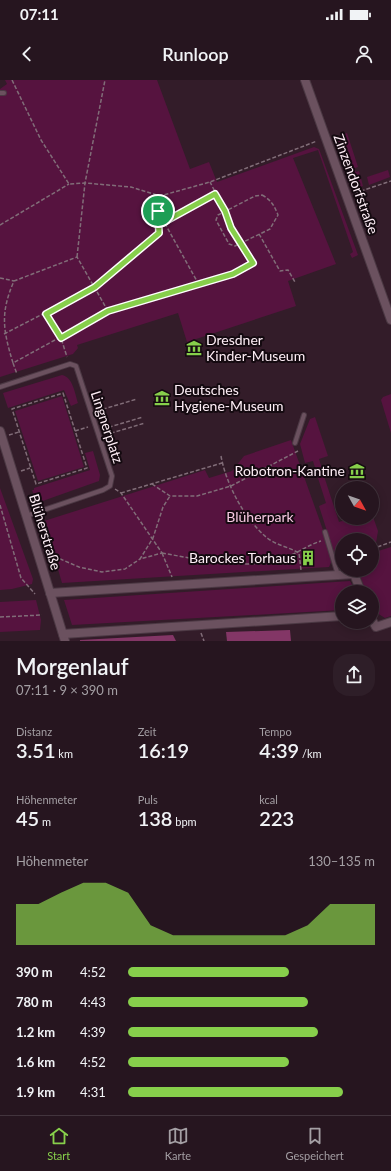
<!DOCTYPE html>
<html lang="de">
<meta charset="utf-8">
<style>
:root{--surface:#26151f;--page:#2e1e28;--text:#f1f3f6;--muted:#a49fa4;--line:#42343d;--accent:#87cf4b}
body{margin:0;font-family:Lato,sans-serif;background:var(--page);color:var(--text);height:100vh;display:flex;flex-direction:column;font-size:15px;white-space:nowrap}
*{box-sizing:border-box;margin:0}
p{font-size:13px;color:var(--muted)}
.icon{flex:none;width:22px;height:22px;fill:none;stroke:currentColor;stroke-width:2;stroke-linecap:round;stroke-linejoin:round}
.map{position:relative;height:561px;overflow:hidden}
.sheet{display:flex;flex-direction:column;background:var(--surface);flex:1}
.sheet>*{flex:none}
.needle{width:26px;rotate:130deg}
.controls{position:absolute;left:335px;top:401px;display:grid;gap:8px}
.controls a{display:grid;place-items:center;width:44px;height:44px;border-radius:50%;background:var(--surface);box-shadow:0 2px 10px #0003,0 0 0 1px var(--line);font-size:20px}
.pin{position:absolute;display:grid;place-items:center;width:34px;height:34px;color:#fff;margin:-17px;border:2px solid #fff;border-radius:50%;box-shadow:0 1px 4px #0007}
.round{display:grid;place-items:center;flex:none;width:42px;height:42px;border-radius:16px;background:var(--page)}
.summary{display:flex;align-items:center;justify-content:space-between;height:68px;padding:0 16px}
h1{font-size:22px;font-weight:600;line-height:30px}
.stats{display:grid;grid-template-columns:repeat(3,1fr);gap:6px;height:68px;padding:4px 16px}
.stats div{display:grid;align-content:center}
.stats b{font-size:20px;font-weight:600}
.stats small{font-size:11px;font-weight:400}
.stats p{font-size:11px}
.chart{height:112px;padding:8px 16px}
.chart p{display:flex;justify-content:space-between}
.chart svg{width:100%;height:72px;margin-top:4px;fill:var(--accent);opacity:.7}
ul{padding:0 16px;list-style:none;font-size:13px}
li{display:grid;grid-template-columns:64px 48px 1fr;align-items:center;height:30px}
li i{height:10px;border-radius:5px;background:var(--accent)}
.status{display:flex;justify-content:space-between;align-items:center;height:28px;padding:0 20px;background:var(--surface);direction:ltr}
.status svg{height:11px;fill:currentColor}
header{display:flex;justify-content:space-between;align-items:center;height:52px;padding:0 16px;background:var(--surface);font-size:18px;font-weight:600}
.dock{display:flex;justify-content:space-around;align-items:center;height:56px;border-top:1px solid var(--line);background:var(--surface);font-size:11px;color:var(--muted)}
.dock a{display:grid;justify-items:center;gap:2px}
.dock .on{color:var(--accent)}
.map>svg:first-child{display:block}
.green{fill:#56133f}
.forest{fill:#833666}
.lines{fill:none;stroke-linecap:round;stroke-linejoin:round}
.lane-casing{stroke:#4c3944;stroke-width:6}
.street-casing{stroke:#4c3944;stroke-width:10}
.path{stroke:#816d78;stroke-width:1.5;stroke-dasharray:4 2;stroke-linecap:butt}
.lane{stroke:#6b515f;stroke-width:4}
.street{stroke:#6b515f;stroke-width:8}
.route-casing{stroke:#fff;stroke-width:8}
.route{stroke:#87cf4b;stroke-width:5}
.labels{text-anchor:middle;stroke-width:4;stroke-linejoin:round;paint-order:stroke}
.street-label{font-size:14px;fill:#feeef6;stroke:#140a10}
.poi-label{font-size:14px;fill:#feeef6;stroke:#140a10;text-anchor:start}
.park-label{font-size:14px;fill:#f7c9e2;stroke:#140a10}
</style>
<div class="status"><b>07:11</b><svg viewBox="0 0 49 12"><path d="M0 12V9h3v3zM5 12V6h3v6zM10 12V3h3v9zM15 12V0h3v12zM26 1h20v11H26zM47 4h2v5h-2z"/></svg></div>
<header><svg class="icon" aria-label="back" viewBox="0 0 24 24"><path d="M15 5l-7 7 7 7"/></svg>Runloop<svg class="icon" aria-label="person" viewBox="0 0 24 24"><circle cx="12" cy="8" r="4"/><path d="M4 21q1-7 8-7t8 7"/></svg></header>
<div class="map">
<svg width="391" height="561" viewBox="0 0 391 561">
<rect width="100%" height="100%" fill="#331c29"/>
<!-- green -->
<g class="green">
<polygon points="5,0 157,0 190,89 209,82 217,102 314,67 319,69 358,175 352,178 350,174 353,172 318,70 293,78 336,184 288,201 296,226 187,262 178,233 77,265 78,268 73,274 0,297 0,9 7,4"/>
<polygon points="347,53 358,87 355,88 356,92 359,91 363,106 358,108 351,105 335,58"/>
<polygon points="388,90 390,97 369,105 367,97"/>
<path d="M 62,295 C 73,297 75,314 78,323 L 71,326 L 64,310 L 8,328 L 3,313 Z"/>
<polygon points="391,314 391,353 381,320 383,317"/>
<polygon points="62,316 84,387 38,401 15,331"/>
<polygon points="315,337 328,376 319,379 322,389 316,391 313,381 305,383 300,364 310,339"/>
<polygon points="291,360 333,478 329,487 62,503 44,441 205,390 209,398 232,391 244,376"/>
<polygon points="93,371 100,395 99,401 37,423 32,410 34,410 34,408 90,390 85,373"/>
<polygon points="323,393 339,442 351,438 372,438 372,434 378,451 376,463 372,464 372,460 342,460 342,474 334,473 319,426 326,423 317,395"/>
<polygon points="0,408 33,499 32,504 12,509 0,510"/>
<polygon points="391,467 391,536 385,538 372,530 372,512 366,512 358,490 372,490 372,473"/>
<polygon points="350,501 356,512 342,512 342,530 72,545 64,520"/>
<polygon points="36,520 41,540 40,550 0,552 0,522"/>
</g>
<!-- forest -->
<g class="forest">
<polygon points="290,550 291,561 227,561 226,552"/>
<polygon points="173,555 176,561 80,561 80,560"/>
</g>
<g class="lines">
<defs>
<g id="lane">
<polyline points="0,13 4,13"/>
<polyline points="0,307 70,284 76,286 112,396 110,406 103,410 26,436"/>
<polyline points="295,363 304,335"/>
<polyline points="325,452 338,495"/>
</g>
<g id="street">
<polyline points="305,0 391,240"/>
<polyline points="0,351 65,561"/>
<polyline points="50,513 354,494 361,512"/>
<polyline points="372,540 376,547 391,542"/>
<polyline points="63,554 342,536"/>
</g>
</defs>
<!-- lane casing -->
<use href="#lane" class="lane-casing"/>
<!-- street casing -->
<use href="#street" class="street-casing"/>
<!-- path -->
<g class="path">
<polyline points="12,0 41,60 69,104 85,103 131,107 160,116 210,102 317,61"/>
<polyline points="355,113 391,101"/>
<path d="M 262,115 C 271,120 274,125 278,135 L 270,149 L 235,166 L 229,164 L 216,140 L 218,135 L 255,116 Z"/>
<polyline points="159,133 198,203"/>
<polyline points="164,141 215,113"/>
<polyline points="0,145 69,104"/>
<polyline points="259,154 280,191 288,190 295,202"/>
<polyline points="77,177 85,103 105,0"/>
<polyline points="0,198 14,201"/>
<path d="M 108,231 L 77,177 L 14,201 C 0,233 3,250 13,283 L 108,231 L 233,194 L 253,183 L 231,148 L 225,131 L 210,102"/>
<polyline points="46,234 61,258 67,277"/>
<polyline points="4,254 95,207 159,153 160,116"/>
<polyline points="13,283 17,294"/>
<polygon points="63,313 87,388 36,404 12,329"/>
<polyline points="97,331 137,319"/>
<polyline points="103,349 143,337"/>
<polyline points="75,351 88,347"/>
<polyline points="9,355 19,352"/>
<polyline points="105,355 145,343"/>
<path d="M 221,376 C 226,404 244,438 266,457 C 275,465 289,467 299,473 L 301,490"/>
<polyline points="21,391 30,388"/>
<polyline points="152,404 170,416 197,416 231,406 298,371"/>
<polyline points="115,409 121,413 162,473 140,479 153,458 163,427 170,416"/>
<polyline points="121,413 222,383"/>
<polyline points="0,425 21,498 35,514"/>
<polyline points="372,469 391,462"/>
<path d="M 162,473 C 202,480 244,491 284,478 C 296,474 308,465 321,461"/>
<polyline points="162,473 172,497"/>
<polyline points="48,479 58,478 79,487 102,492 125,489 140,479"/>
<polyline points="0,537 42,535"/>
<polyline points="201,553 204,561"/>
</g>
<!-- lane -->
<use href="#lane" class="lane"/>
<!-- street -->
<use href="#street" class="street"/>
</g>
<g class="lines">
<defs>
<polygon id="route" points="215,114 225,131 231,148 253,183 233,194 108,231 61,258 46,234 95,207 159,153 158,131 164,142"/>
</defs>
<!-- route casing -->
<use href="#route" class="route-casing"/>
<!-- route -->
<use href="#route" class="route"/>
</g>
<!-- icons -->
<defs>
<symbol id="museum-bare" viewBox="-9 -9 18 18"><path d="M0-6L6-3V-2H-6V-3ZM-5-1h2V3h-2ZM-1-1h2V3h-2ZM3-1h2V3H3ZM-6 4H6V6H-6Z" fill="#87cf4b" stroke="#140a10" stroke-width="2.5" paint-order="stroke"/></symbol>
<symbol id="building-bare" viewBox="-9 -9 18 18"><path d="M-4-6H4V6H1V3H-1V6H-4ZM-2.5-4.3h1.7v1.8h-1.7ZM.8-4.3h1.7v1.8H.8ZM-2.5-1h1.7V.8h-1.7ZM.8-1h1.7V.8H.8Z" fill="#87cf4b" stroke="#140a10" stroke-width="2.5" paint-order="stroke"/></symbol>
</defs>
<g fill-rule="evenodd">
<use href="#museum-bare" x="183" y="257" width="22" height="22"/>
<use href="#museum-bare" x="151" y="307" width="22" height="22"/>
<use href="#museum-bare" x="346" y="380" width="22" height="22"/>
<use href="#building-bare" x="297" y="467" width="22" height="22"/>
</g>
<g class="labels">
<!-- street labels -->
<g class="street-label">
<text transform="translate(356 104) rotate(70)" y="5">Zinzendorfstraße</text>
<text transform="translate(107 347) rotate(72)" y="5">Lingnerplatz</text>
<text transform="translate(45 452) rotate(73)" y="5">Blüherstraße</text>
</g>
<!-- poi labels -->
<g class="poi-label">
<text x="206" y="265">Dresdner<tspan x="206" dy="16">Kinder-Museum</tspan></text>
<text x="174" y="315">Deutsches<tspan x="174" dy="16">Hygiene-Museum</tspan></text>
<text x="345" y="396" text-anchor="end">Robotron-Kantine</text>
<text x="296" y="483" text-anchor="end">Barockes Torhaus</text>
</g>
<!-- park labels -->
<g class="park-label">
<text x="260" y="442">Blüherpark</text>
</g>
</g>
</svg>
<div class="controls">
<a><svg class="needle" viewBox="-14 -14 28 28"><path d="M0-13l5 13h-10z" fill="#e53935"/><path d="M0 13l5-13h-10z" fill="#a49fa4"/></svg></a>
<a><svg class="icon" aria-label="locate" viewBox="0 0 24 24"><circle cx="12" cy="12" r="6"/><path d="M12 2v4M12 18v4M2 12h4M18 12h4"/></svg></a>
<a><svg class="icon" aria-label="layers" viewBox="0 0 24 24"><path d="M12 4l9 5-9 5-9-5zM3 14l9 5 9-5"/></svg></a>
</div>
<div class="pin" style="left:158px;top:131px;background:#1e9e55"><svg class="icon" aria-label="arrive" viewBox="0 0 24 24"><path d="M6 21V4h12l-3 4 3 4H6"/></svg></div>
</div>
<section class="sheet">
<div class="summary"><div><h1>Morgenlauf</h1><p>07:11 · 9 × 390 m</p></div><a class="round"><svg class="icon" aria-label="share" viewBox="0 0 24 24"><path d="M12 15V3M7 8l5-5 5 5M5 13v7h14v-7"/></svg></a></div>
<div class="stats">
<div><p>Distanz</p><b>3.51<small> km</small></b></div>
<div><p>Zeit</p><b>16:19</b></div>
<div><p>Tempo</p><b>4:39<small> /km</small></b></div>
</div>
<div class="stats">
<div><p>Höhenmeter</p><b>45<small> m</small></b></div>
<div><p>Puls</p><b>138<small> bpm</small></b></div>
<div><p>kcal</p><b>223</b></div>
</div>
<div class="chart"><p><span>Höhenmeter</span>130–135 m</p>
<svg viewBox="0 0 160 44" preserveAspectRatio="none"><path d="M0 44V19L10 19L20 12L30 6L40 6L50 12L60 32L70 38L80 38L90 38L100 38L110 38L120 38L130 32L140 19L150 19L160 19V44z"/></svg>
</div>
<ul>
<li><b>390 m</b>4:52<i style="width:65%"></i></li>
<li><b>780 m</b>4:43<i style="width:73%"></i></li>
<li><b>1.2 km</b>4:39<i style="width:77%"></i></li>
<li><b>1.6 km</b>4:52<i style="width:65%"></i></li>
<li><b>1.9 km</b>4:31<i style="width:87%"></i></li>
</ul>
</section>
<nav class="dock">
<a class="on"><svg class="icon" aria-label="home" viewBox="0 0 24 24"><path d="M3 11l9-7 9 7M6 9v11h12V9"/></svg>Start</a>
<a><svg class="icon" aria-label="map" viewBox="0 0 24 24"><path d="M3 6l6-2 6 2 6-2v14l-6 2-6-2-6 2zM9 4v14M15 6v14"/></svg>Karte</a>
<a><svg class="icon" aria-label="saved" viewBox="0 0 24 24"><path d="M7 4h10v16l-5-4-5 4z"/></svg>Gespeichert</a>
</nav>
